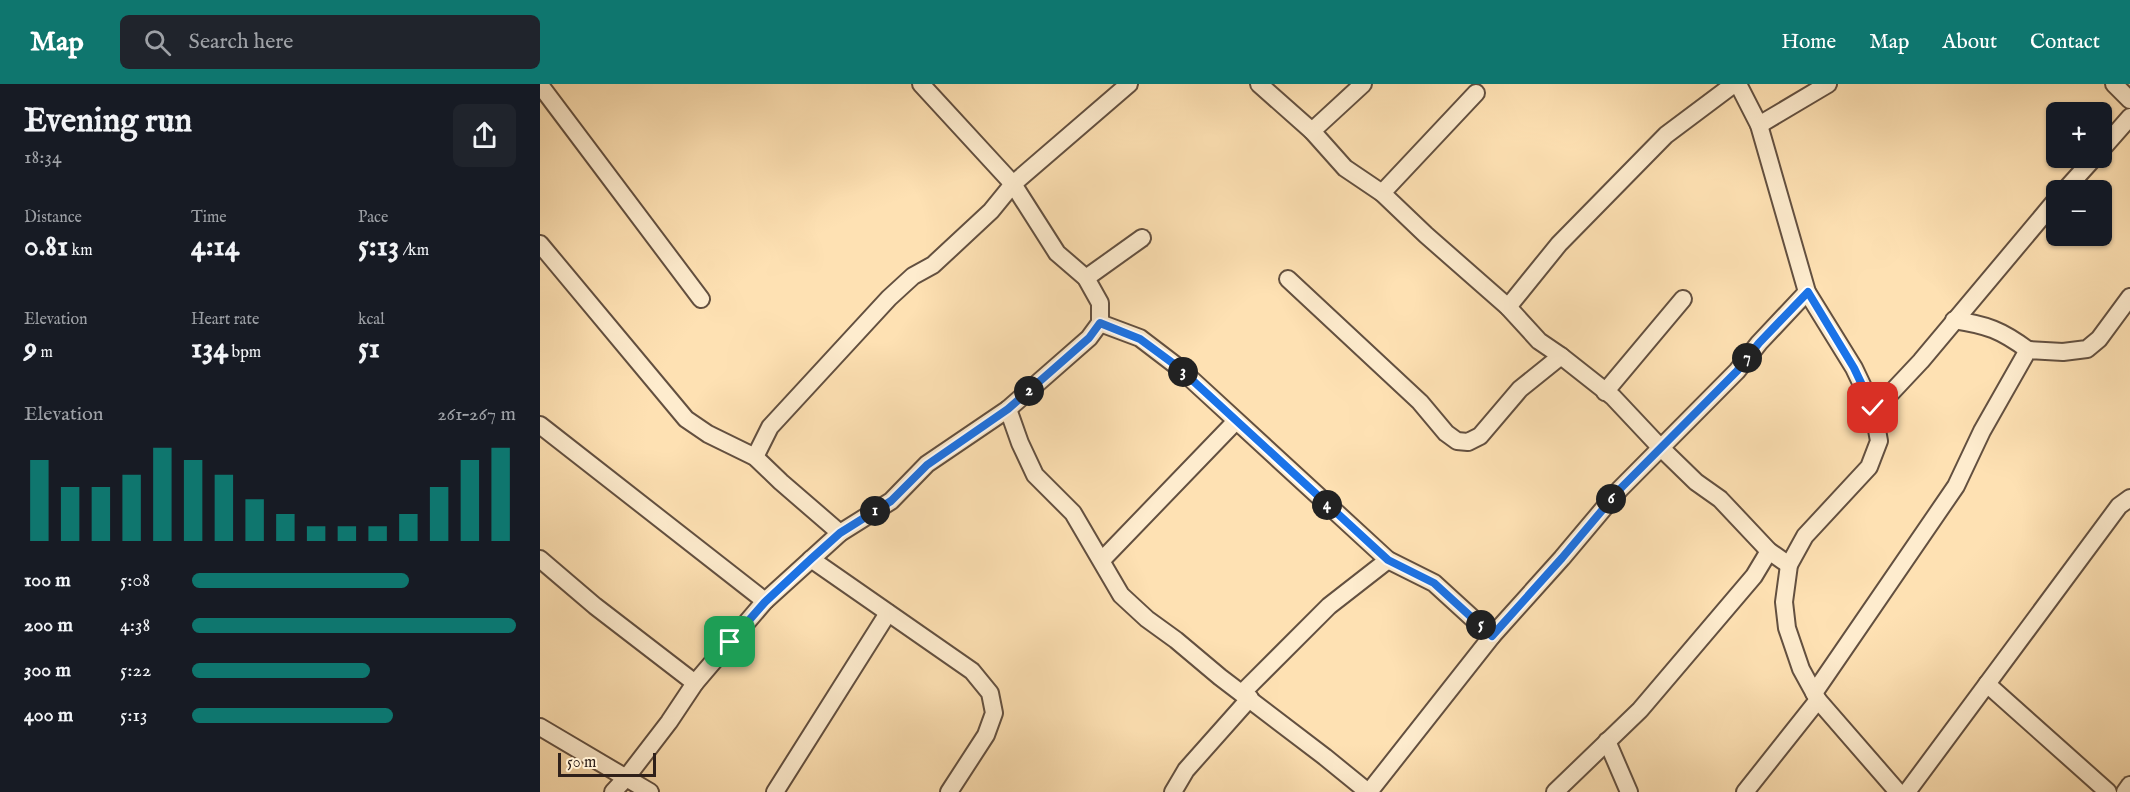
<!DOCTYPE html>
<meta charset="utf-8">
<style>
:root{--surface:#171b24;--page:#20242c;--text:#f1f3f6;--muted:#9ea1a6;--accent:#0f766e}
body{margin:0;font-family:"IM FELL English",serif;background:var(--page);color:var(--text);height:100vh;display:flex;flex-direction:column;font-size:22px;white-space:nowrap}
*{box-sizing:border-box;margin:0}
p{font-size:20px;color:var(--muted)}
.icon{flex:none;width:33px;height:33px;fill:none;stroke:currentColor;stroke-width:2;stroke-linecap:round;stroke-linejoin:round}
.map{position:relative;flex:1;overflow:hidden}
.drawer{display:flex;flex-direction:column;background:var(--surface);width:540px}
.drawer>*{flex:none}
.tools{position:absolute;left:1506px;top:18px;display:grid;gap:12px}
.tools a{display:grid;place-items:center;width:66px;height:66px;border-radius:9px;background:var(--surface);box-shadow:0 2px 4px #0004;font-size:30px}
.scale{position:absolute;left:18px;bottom:15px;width:98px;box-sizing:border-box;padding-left:6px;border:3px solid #2f201a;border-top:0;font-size:16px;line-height:21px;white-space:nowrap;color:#2f201a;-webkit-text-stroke:4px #feecce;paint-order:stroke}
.pin{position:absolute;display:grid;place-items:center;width:51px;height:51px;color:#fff;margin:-26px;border-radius:12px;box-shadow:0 3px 9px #0006}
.km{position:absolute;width:30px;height:30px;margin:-15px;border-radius:50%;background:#222;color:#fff;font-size:16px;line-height:30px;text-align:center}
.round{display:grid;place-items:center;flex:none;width:63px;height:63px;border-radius:9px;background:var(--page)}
.head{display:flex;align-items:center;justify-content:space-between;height:102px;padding:0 24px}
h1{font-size:33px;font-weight:800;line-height:45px}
.figures{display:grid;grid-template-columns:repeat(3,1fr);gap:9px;height:102px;padding:6px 24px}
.figures div{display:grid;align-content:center}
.figures b{font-size:30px;font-weight:800}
.figures small{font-size:16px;font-weight:400}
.figures p{font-size:16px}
.chart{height:168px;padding:12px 24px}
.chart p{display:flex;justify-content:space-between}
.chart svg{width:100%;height:108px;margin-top:6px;stroke:var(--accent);stroke-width:6}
ul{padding:0 24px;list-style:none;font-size:20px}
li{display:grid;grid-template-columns:96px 72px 1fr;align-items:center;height:45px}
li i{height:15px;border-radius:8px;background:var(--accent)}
header{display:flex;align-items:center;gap:36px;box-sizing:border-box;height:84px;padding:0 30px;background:var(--accent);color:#fff}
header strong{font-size:28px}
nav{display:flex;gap:33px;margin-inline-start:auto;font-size:21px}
.search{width:420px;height:54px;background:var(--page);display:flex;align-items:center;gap:15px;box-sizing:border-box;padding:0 21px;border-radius:9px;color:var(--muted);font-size:22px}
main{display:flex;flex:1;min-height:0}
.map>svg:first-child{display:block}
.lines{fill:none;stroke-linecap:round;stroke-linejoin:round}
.minor-casing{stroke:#635040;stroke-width:20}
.minor{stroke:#feecce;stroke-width:16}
.route-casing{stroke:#fff;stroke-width:12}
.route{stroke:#1a73e8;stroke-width:8}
</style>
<header>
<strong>Map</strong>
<div class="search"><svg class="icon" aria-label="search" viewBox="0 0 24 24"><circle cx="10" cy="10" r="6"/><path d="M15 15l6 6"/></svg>Search here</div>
<nav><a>Home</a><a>Map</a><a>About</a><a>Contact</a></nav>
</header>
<main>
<section class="drawer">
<div class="head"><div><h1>Evening run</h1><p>18:34</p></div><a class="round"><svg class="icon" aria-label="share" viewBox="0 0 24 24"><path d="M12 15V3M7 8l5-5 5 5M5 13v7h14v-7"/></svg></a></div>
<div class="figures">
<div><p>Distance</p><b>0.81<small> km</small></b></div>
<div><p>Time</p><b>4:14</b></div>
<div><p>Pace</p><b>5:13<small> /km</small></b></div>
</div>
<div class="figures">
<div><p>Elevation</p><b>9<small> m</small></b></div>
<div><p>Heart rate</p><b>134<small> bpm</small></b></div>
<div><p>kcal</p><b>51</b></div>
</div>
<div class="chart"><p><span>Elevation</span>261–267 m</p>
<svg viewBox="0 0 160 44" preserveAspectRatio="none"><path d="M5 44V11M15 44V22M25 44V22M35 44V17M45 44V6M55 44V11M65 44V17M75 44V27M85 44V33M95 44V38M105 44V38M115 44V38M125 44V33M135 44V22M145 44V11M155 44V6"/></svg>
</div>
<ul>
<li><b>100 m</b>5:08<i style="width:67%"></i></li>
<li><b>200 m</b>4:38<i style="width:100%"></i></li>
<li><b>300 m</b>5:22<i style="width:55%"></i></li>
<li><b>400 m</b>5:13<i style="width:62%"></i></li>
</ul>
</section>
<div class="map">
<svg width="1590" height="708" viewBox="0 0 1590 708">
<rect width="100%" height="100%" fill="#fee1b3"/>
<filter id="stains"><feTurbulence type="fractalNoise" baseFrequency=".00333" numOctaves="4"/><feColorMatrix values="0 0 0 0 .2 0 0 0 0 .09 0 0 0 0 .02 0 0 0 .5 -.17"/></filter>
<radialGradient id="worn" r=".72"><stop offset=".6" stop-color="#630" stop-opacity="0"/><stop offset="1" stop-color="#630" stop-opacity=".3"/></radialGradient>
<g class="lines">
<defs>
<g id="minor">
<polyline points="719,0 772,47 805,84 842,109 886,151 968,223 999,257 1021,272 1073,313 1120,363 1156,398 1180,415 1229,467 1249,481"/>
<polyline points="1198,0 1219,41 1267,208 1314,284 1333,324 1339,357 1329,383 1265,452 1249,481 1244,518 1247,544 1261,585 1278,616 1358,708"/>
<polyline points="1574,0 1590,16"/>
<polyline points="0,1 161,215"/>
<polyline points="1219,41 1288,0"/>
<polyline points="772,47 823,0"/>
<polyline points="1562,65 1590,33"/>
<polyline points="1525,106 1554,74"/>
<polyline points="842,109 936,9"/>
<polyline points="0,160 146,335 168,350 215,373 241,398 300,449"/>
<polyline points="546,194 602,154"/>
<polyline points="748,195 880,318 906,349 917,357 928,358 940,352 980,305 1021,272"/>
<polyline points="968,223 1019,160 1126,51 1194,0"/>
<path d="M 1414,236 C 1447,241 1461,246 1488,266"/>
<polyline points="560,239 600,254 638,283 848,476 894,499 952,552"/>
<polyline points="1065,308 1143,215"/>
<polyline points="1333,324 1350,310 1381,277 1516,116"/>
<polyline points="468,325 480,359 495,391 533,429 581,511 607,535 636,556 680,593 785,673 828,708"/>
<polyline points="0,341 225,517"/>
<polyline points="215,373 230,343 349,214 373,192 393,181 451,127 473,100 589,0"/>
<polyline points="0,475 55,522 155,599"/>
<polyline points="271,475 432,587 450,609 454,629 446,651 409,708"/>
<polyline points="562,476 696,337"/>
<polyline points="1447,600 1568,708"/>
<polyline points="702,609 789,522 848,476"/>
<polyline points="1274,609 1416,402 1442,347 1488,266 1523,268 1547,265 1559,255 1590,213"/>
<polyline points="0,643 110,708"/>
<polyline points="1067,657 1089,708"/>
<polyline points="73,708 86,694 129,638 155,599 225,517 300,449 351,417 387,380 468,325 549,254 560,239 560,219 546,194 517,169 473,100 381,0"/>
<polyline points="235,708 348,529"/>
<polyline points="633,708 646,686 710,614"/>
<polyline points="829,708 952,552 1022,474 1080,405 1197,287 1219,259 1267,208"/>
<polyline points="1015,708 1100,626 1214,492 1229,467"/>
<polyline points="1205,708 1278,616"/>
<polyline points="1367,708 1579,422 1590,414"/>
<polyline points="1585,708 1590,701"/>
</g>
</defs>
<!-- minor casing -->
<use href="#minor" class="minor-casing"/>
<!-- minor -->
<use href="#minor" class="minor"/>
</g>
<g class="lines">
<defs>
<polyline id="route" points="190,558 225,518 271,475 300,449 351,417 387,381 468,325 549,254 560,239 600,255 638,283 848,476 894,499 952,552 1022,474 1080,405 1197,287 1219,259 1268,208 1314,284 1333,324"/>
</defs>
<!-- route casing -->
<use href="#route" class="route-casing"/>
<!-- route -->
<use href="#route" class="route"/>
</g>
<rect width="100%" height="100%" filter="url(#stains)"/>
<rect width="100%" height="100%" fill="url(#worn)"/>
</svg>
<div class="tools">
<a>+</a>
<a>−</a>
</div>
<div class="scale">50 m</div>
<div class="pin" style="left:190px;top:558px;background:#1e9e55"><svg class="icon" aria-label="arrive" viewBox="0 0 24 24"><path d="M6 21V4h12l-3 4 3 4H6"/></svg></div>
<div class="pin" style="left:1333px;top:324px;background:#d93025"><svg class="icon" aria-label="check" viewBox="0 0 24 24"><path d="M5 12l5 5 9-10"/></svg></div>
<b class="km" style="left:335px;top:427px">1</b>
<b class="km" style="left:489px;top:307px">2</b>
<b class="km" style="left:643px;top:288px">3</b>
<b class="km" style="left:787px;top:421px">4</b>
<b class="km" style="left:941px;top:541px">5</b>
<b class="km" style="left:1071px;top:415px">6</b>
<b class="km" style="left:1207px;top:274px">7</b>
</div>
</main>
